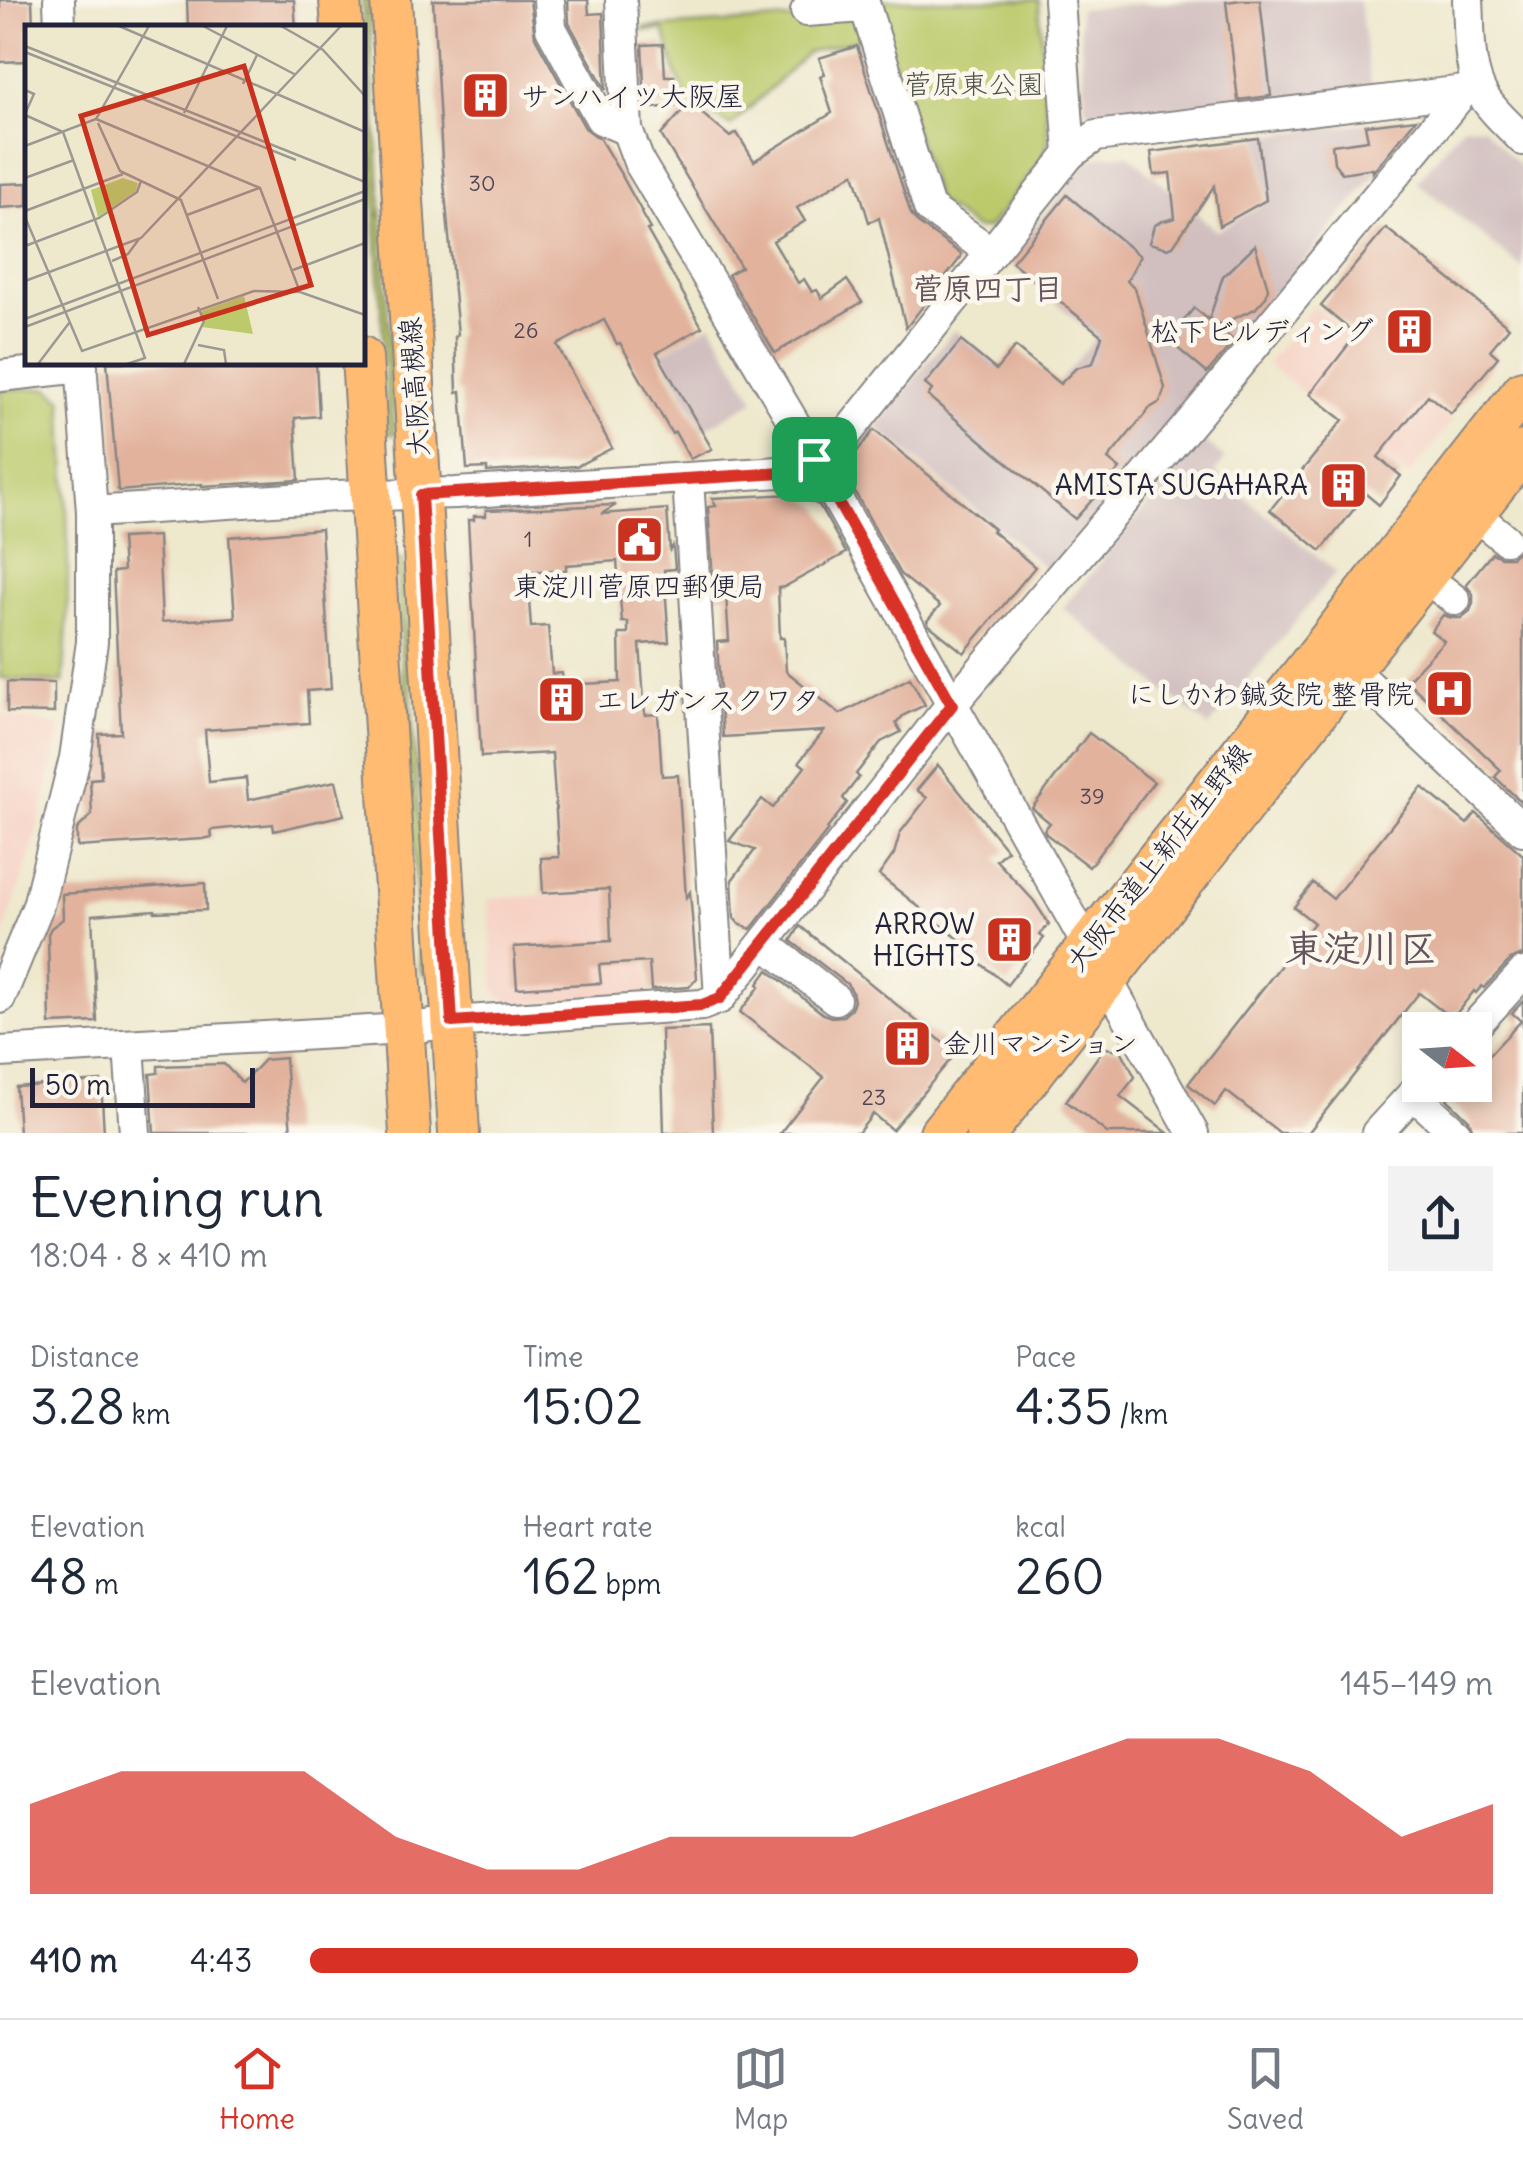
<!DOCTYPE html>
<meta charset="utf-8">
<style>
:root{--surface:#fff;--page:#f2f2f3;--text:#1f2937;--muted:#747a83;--line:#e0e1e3;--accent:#d93025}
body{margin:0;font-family:Delius,"Klee One",sans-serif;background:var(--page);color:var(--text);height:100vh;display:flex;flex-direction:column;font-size:38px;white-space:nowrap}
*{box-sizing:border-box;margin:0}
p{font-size:32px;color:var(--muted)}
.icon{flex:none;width:55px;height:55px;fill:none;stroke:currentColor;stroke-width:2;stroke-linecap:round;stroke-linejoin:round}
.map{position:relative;height:1133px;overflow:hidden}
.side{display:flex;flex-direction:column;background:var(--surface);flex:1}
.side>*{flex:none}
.needle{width:65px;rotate:107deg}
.fabs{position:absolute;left:1402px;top:1012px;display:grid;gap:20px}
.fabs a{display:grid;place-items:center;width:90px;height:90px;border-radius:0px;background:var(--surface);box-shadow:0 5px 15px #0003;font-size:50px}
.scale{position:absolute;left:30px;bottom:25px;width:225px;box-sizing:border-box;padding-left:10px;border:5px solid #22223b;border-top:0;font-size:28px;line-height:35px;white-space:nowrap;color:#22223b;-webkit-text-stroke:8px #fbf7ec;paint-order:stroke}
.pin{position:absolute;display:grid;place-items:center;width:85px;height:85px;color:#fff;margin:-42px;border-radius:20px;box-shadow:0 5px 15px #0006}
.round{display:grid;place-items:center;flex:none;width:105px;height:105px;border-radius:0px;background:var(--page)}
.overview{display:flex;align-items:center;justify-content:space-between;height:170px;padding:0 30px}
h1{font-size:55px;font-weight:600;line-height:75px}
.figures{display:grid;grid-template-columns:repeat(3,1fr);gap:15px;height:170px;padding:10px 30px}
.figures div{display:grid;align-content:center}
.figures b{font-size:50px;font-weight:600}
.figures small{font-size:28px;font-weight:400}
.figures p{font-size:28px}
.chart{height:280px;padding:20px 30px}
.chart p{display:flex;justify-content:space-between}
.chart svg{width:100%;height:180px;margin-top:10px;fill:var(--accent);opacity:.7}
ul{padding:0 30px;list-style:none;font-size:32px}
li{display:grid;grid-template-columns:160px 120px 1fr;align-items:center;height:75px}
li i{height:25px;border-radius:12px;background:var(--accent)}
.dock{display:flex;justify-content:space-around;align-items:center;height:140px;border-top:2px solid var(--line);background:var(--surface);font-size:28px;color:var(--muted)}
.dock a{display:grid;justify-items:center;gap:5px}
.dock .on{color:var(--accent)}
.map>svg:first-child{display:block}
.built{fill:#f6d2c5}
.industrial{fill:#d1bfbf}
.grass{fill:url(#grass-tufts);stroke:#6f7654;stroke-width:2.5}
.park{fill:#bcca6c;stroke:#6f7654;stroke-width:2.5}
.building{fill:#e2b29d;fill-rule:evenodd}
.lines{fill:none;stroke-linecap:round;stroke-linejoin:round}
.minor-casing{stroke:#888584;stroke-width:34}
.major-casing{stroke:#888584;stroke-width:44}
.minor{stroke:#fff;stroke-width:30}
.major{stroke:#ffbb71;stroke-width:40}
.route-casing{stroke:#fff;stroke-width:20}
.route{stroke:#d93025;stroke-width:12}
.labels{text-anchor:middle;stroke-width:9;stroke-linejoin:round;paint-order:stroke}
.number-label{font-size:22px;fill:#524654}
.park-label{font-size:28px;fill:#50544a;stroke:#fbf7ec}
.poi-label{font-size:28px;fill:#22223b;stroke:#fbf7ec;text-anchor:end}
.street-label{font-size:28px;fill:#22223b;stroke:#fbf7ec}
.neighbourhood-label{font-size:30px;font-weight:bold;fill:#65545d;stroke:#fbf7ec}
.district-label{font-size:38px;font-weight:bold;fill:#65545d;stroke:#fbf7ec}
.inset-road{fill:none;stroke:#9c9993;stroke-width:2.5}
.view{fill:#c8321e;fill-opacity:0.15;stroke:#c8321e;stroke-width:5}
.inset-edge{fill:none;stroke:#22223b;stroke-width:5}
</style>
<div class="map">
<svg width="1523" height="1133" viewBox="0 0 1523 1133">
<defs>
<pattern id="grass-tufts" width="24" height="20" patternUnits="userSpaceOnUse" patternTransform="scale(2.5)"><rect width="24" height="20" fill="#bcca6c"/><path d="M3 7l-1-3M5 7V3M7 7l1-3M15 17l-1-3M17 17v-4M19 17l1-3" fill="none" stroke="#a1ad5e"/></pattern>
</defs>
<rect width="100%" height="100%" fill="#fbf7ec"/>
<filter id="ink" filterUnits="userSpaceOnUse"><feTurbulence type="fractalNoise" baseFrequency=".01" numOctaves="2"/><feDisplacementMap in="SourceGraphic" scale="20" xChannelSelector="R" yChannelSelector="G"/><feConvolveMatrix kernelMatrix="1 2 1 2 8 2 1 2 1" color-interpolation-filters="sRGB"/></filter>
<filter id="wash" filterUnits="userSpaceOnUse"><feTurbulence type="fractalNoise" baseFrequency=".0048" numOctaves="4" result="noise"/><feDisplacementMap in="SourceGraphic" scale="40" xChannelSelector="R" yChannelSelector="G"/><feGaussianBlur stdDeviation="2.25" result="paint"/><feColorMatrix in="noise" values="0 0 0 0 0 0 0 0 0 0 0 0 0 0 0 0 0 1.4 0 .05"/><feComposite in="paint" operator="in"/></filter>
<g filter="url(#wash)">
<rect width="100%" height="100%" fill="#eee8cd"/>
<!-- built -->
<g class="built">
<polygon points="1313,306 1453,420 1408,477 1267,364"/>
<polygon points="0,714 61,727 33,847 0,944"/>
<polygon points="642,889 649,994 509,1004 494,990 488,899"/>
</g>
<!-- industrial -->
<g class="industrial">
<polygon points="1200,0 1359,0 1371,86 1099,120 1085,108 1079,9"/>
<polygon points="1402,119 1408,135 1048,570 876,427 954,330 1042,402 1096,337 1008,261 1085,164 1101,156 1128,154 1217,231 1268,201 1259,136"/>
<polygon points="1463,125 1483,127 1523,169 1523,269 1417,182"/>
<polygon points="711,324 755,400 704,429 661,353"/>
<polygon points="1202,439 1225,459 1215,473 1336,572 1209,727 1063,608"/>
</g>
<!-- grass -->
<g class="grass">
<polygon points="362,0 368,0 395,434 389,434"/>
<polygon points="403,559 428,971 425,975 421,971 396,560"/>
</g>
<!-- park -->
<g class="park">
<polygon points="874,0 1039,0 1048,142 1042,160 988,228 975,229 937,201"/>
<polygon points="857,15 864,38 808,52 731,126 687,99 676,73 664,30 644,31 644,28"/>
<path d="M 48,388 L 62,399 C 67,494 72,588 63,683 L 0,678 L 0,390 Z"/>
</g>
<g id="blocks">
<!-- building -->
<g class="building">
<polygon points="0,0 32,0 33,28 28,28 28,61 0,62"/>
<polygon points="187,0 294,0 296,28 188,28"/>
<polygon points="433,0 530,0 535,37 585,128 600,139 622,176 642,212 641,213 650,229 647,230 702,327 657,353 712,449 690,459 675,432 672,434 620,343 617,344 604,320 557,345 612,448 577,466 487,472 487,468 467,469 461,391 457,392 455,337 458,335 442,160"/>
<polygon points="568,0 588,0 589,14 603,13 606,90 569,23"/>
<polygon points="1241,0 1260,0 1271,96 1238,100 1226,2"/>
<polygon points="663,44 665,76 674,76 675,106 653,108 652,102 645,103 642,45"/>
<polygon points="857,46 911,214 918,223 961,254 961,257 906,328 879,218 869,222 854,173 797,208 805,221 773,241 798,283 804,279 812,292 817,290 822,298 847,280 862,302 775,353 728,275 741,267 661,135 687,106 699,111 730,137 737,133 754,161 832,113 820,76 825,74 819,58"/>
<polygon points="1416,119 1373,172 1373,169 1367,169 1342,173 1334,163 1332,145 1368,140 1365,125"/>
<polygon points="1258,138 1266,200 1219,226 1214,186 1173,246 1167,248 1149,243 1154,226 1160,222 1175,218 1170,173 1154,175 1151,152"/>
<polygon points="28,183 28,206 0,208 0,184"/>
<polygon points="1067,195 1140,256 1127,281 1135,288 1165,388 1160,402 1150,408 1108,459 1120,469 1075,519 928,396 932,390 925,384 961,341 996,370 1015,347 1060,384 1076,368 1093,363 1102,336 1012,262"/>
<polygon points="1386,228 1509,327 1490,350 1498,357 1451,414 1428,395 1378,457 1401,476 1379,505 1366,494 1321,551 1270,510 1343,420 1310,394 1356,335 1321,306"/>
<polygon points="1255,245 1268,288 1266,297 1255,309 1216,326 1234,341 1207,373 1168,340 1194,308 1209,320 1223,276"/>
<polygon points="107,362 316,362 319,416 295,418 299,480 202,486 202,484 118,491"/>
<polygon points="874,430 994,529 992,531 1035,567 964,653 929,625 927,621 940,606 900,574 846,476 847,464"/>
<polygon points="795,494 819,505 846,553 784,587 778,588 780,638 784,638 786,671 840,714 910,678 925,705 904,715 896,723 901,732 881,742 856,774 859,777 843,798 847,803 827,829 828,830 751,929 748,928 739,924 734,918 732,880 755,850 729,841 762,799 773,808 805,767 799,762 824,731 723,737 717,642 729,641 726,594 714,595 708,507 716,506 712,498"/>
<path d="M 616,505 L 601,514 L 667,509 L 670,550 L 673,546 L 675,569 L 664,570 L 669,642 L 640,644 L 645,715 L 658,714 L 662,776 L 678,775 L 686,898 L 690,892 L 697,978 L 689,987 L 651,990 L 649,962 L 599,965 L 601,983 L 517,988 L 514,947 L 611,941 L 609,889 L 543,893 L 541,858 L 559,857 L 552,753 L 481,757 L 468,520 L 474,520 L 474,516 L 486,516 L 486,510 ZM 617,561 L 622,622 L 628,622 L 628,634 L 619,634 L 620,682 L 563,685 L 562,673 L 552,674 L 548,626 L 531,627 L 527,573 L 566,570 L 566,565 Z"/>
<polygon points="321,529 331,689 307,691 309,723 205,730 209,782 246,778 248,800 336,781 344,815 274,831 273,824 211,830 212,837 203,839 77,847 77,829 92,815 90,779 101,778 99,734 121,733 113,572 123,571 121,538 158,536 162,622 235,617 229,537"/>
<polygon points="1523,543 1523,804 1495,777 1501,770 1407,681 1444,641 1431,631 1443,615 1452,618 1461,618 1470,611 1473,603 1473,594 1466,585 1492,553 1501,557 1511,557 1519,551"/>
<polygon points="7,682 54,683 54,713 7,712"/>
<polygon points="1089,733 1154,782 1089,867 1046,834 1044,830 1050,823 1032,808"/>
<polygon points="938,765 1007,850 996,860 1034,901 1049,924 1040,935 1044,938 1007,985 962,948 965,944 879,875 894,854 900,833 927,798 917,790"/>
<polygon points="1422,787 1467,824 1476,813 1523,855 1523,955 1510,960 1484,988 1482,986 1476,993 1474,991 1452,1019 1419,993 1308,1133 1280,1133 1226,1091 1215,1106 1188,1084 1314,923 1294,907 1313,883 1333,899"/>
<polygon points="205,883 206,910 155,912 155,910 92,915 97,1022 50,1024 48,934 51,928 63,919 62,894"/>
<polygon points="800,926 956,1053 892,1130 873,1114 858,1133 780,1133 824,1077 740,1012 760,986 758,984 768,970 823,1014 831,1017 843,1016 850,1010 854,1001 852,991 847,984 791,941"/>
<polygon points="1523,1001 1523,1133 1474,1133 1469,1120 1447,1099 1460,1085 1475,1085 1475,1070 1521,1021 1512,1013"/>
<polygon points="709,1028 713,1133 664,1133 661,1030"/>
<polygon points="1104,1048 1121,1050 1135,1077 1120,1096 1168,1133 1107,1133 1066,1101"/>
<polygon points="285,1058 291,1133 154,1133 150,1074 158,1073 158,1066 224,1064 242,1083 264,1060"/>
<polygon points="101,1081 104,1133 19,1133 16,1087"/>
</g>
</g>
</g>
<g filter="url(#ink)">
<use href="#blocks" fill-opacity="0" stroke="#888584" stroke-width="2.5"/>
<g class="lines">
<defs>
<g id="minor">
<polyline points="59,0 60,28"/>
<polyline points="549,0 551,28 601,119 627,130"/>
<polyline points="621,0 627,130 639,162 800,433 1193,1133"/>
<polyline points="863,0 929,208 991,252"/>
<polyline points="1059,0 1070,154"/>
<path d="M 1468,0 C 1470,31 1467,70 1484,97 C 1494,113 1510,126 1523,140"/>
<polyline points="806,11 865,7"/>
<polyline points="0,376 82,367"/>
<polyline points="688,479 720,998"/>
<polyline points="92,512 335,496 456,493 795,471 840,442 1070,154 1096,136 1464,91"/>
<polyline points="1474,514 1505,539"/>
<polyline points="1424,576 1455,600"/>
<polyline points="1338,656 1523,830"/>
<polyline points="764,943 835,999"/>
<polyline points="0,998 38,906 75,758 92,642 92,512 81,362"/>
<polyline points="1471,1030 1523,973"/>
<polyline points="129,1046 135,1133"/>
<polyline points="0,1052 404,1029 452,1022 702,1005 720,998 938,721 1196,416 1464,91 1477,86"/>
<polyline points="1413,1094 1456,1133"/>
<polyline points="1377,1133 1421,1085"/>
</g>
<g id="major">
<polyline points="340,0 342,28"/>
<polyline points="391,0 459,1133"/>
<polyline points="362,357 410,1133"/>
<polyline points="940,1133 1200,805 1523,391"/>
<polyline points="986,1133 1523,451"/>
</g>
</defs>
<!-- minor casing -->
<use href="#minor" class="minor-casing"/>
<!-- major casing -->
<use href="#major" class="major-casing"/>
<!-- minor -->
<use href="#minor" class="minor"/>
<!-- major -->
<use href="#major" class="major"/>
</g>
</g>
<g class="lines" filter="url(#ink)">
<defs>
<polygon id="route" points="814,459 952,705 720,998 702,1005 452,1022 421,495 783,473 795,471"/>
</defs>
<!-- route casing -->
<use href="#route" class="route-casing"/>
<!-- route -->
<use href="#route" class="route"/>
</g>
<!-- icons -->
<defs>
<symbol id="building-square" viewBox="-11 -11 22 22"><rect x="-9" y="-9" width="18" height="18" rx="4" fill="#c8321e" stroke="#fbf7ec"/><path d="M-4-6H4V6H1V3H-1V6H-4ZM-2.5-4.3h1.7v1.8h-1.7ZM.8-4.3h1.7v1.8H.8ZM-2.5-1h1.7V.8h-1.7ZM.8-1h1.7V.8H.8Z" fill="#fff"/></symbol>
<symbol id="civic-square" viewBox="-11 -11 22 22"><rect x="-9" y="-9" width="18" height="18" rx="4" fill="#c8321e" stroke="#fbf7ec"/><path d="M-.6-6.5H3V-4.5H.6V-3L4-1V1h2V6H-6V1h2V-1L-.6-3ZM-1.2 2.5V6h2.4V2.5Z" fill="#fff"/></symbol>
<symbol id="hospital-square" viewBox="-11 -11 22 22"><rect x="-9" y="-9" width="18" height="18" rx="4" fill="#c8321e" stroke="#fbf7ec"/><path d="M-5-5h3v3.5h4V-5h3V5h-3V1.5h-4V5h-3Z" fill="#fff"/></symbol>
</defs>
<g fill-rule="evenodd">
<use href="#building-square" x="458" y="68" width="55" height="55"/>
<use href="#building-square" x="1382" y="304" width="55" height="55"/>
<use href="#building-square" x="1316" y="458" width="55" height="55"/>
<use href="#civic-square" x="612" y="512" width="55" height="55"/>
<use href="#hospital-square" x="1422" y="666" width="55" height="55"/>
<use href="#building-square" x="534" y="672" width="55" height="55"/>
<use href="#building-square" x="982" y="912" width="55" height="55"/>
<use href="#building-square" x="880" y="1016" width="55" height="55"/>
</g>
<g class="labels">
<!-- number labels -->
<g class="number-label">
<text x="482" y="191">30</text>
<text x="526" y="338">26</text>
<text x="528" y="547">1</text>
<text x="1092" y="804">39</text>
<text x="874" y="1105">23</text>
</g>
<!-- park labels -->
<g class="park-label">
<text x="974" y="94">菅原東公園</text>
</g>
<!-- poi labels -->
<g class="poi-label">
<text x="521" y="106" text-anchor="start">サンハイツ大阪屋</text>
<text x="1374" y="341">松下ビルディング</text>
<text x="1308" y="495">AMISTA SUGAHARA</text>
<text x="639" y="596" text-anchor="middle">東淀川菅原四郵便局</text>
<text x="1414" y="704">にしかわ鍼灸院 整骨院</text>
<text x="596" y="710" text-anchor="start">エレガンスクワタ</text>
<text x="975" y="934">ARROW<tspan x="975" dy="32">HIGHTS</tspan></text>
<text x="943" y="1053" text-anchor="start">金川マンション</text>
</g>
<!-- street labels -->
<g class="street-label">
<text transform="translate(414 387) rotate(-94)" y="10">大阪高槻線</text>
<text transform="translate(1158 857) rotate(-52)" y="10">大阪市道上新庄生野線</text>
</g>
<!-- neighbourhood labels -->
<g class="neighbourhood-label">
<text x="988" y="299">菅原四丁目</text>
</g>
<!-- district labels -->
<g class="district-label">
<text x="1361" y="962">東淀川区</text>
</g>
</g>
<!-- overview -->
<g transform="translate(25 25)">
<rect width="340" height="340" fill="#eee8cd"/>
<path d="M 98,153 L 113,158 L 111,166 L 73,192 L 66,165 ZM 219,271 L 228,309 L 177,302 L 177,286 Z" fill="#bcca6c"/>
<path class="inset-road" d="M 94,1 L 340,107M 178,1 L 271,50M 256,1 L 298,25 L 340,71M 0,21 L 340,157M 0,27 L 271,135M 218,59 L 232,30M 0,65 L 9,69 L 0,89M 159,88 L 202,1M 0,90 L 38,107 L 120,333 L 102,339M 71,94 L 235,163 L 275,267M 73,98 L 95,146 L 156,175 L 193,274M 0,121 L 71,94 L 124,1M 0,153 L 49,135M 0,186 L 98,149M 162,190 L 234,163M 0,192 L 57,326 L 229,266 L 275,267 L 340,290M 0,221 L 74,193 L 112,167 L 116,156M 87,236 L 103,229 L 114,214M 268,245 L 340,218M 0,256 L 116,213 L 316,1M 0,294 L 340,166M 0,302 L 340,174M 173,320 L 199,325 L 201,339M 13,339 L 44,298M 159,339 L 179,296 L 173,282"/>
<path class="view" d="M 219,41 L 286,260 L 123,310 L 56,91 Z"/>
<rect width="340" height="340" class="inset-edge"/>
</g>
</svg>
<div class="fabs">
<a><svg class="needle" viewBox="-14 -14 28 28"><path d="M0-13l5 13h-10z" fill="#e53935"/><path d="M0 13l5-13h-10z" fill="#747a83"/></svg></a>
</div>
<div class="scale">50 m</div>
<div class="pin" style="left:814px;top:459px;background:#1e9e55"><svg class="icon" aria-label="arrive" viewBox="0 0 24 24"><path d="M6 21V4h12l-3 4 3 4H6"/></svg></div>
</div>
<section class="side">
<div class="overview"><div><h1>Evening run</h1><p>18:04 · 8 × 410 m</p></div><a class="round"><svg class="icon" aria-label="share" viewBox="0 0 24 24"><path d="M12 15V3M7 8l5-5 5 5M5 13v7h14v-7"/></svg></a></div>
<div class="figures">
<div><p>Distance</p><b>3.28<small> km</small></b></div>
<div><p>Time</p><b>15:02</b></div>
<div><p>Pace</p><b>4:35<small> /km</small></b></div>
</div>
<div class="figures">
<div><p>Elevation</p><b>48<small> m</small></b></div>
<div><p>Heart rate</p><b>162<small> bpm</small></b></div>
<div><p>kcal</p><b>260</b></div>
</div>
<div class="chart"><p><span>Elevation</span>145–149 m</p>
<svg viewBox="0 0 160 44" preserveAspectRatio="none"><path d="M0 44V22L10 14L20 14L30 14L40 30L50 38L60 38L70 30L80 30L90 30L100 22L110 14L120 6L130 6L140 14L150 30L160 22V44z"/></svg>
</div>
<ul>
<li><b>410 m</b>4:43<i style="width:70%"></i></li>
</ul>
</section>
<nav class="dock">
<a class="on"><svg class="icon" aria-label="home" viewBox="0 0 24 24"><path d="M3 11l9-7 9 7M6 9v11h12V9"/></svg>Home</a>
<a><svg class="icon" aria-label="map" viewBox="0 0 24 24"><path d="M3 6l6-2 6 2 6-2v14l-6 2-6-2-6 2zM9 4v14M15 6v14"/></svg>Map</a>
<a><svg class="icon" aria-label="saved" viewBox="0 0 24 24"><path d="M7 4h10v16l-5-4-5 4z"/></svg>Saved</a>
</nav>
